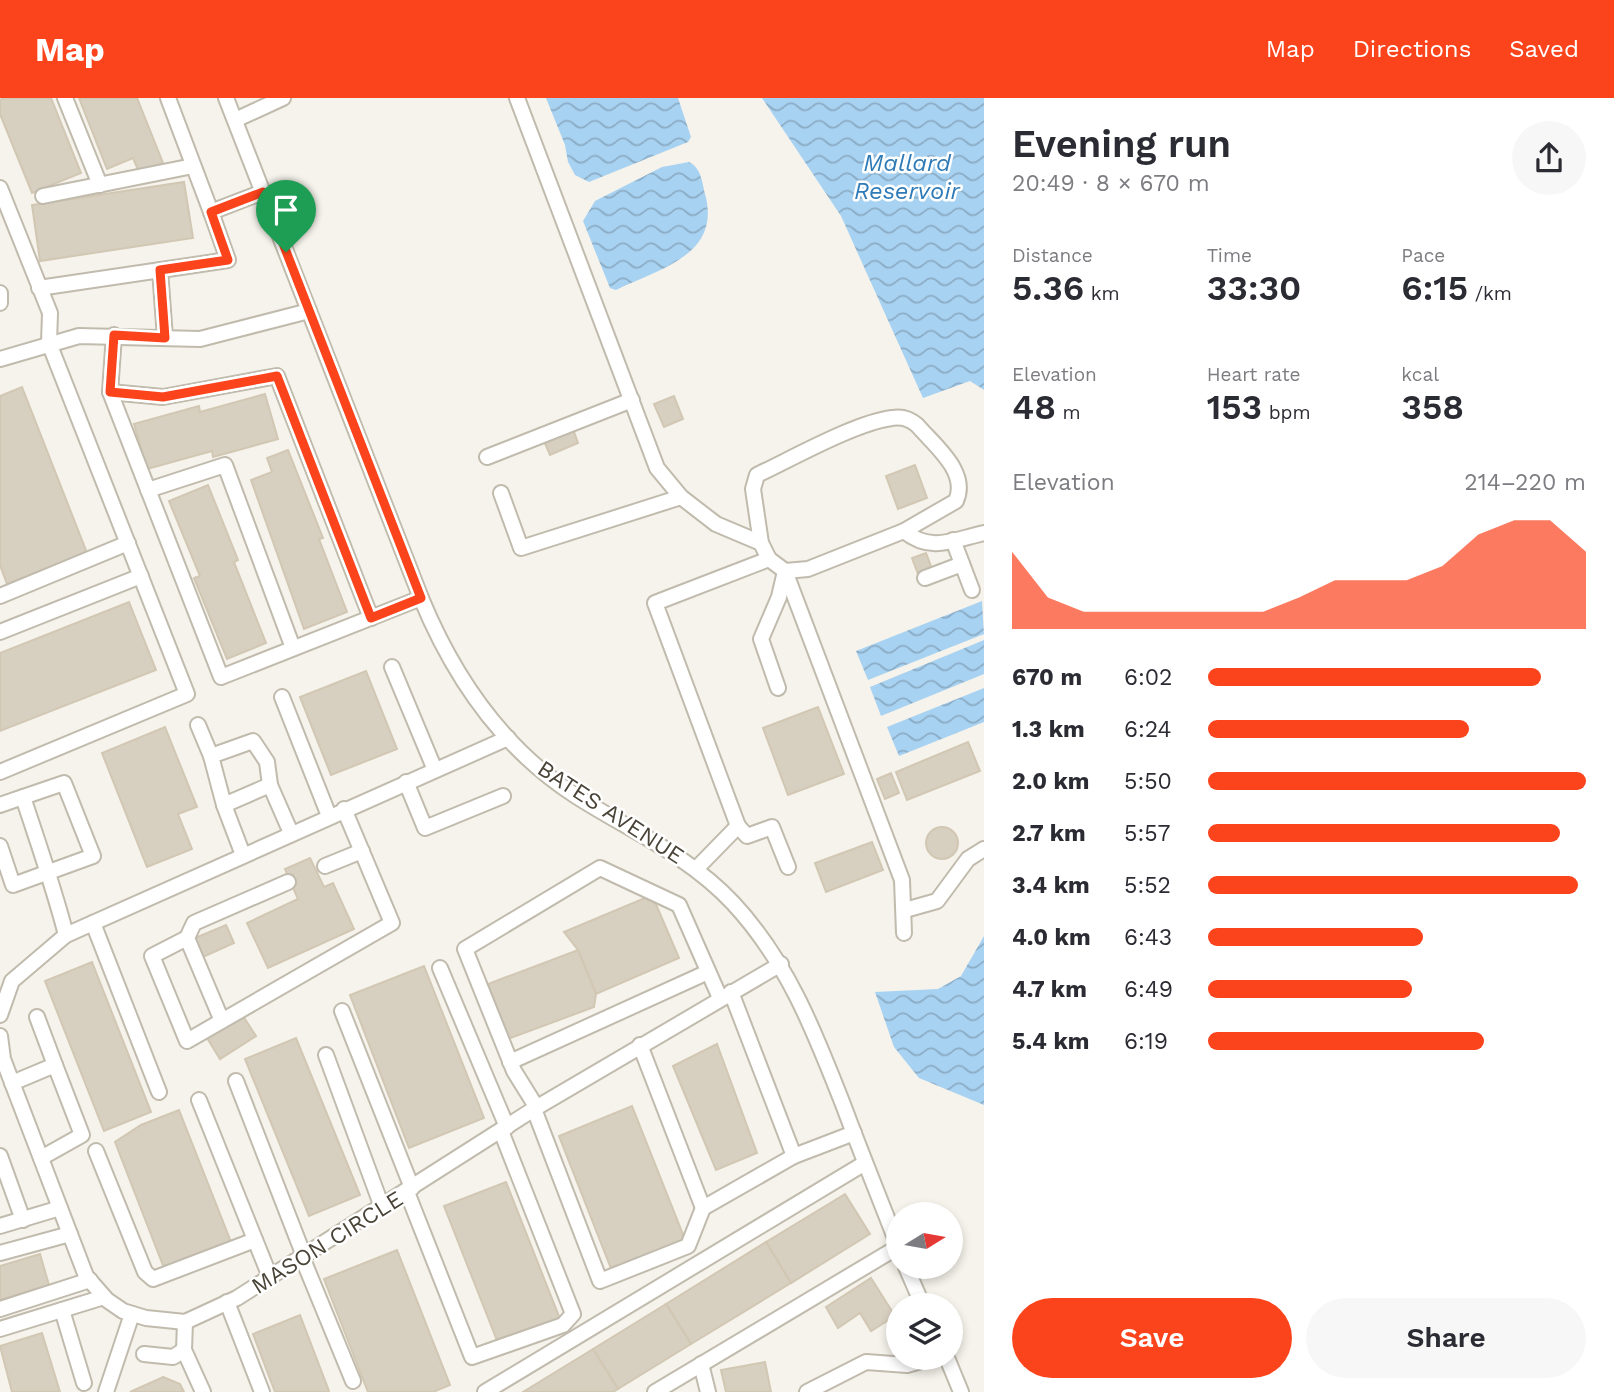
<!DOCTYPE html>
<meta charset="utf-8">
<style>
:root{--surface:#fff;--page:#f7f7f7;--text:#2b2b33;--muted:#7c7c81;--accent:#fb431c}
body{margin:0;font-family:"Work Sans",sans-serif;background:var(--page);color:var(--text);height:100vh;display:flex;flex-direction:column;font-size:26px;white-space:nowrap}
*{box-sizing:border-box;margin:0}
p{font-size:23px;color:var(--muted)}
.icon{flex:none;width:38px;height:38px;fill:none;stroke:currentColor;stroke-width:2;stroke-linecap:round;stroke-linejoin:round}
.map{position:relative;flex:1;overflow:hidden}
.side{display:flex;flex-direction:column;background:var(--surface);width:630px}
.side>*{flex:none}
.needle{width:46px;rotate:79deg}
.fabs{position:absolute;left:886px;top:1104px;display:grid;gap:14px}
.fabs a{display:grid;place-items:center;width:77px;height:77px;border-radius:50%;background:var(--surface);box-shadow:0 4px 10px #0003;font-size:35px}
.pin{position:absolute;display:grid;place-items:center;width:60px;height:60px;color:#fff;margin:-72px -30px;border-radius:50% 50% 50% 0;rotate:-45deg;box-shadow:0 0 7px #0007}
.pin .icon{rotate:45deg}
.round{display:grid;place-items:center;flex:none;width:74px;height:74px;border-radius:37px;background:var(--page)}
.summary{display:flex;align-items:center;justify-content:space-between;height:119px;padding:0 28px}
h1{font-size:38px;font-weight:600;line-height:52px}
.stats{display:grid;grid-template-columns:repeat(3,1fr);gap:10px;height:119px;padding:7px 28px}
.stats div{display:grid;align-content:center}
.stats b{font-size:35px;font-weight:600}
.stats small{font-size:19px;font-weight:400}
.stats p{font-size:19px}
.chart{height:196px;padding:14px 28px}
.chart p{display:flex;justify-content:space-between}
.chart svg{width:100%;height:126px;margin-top:7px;fill:var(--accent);opacity:.7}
.cta{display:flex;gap:14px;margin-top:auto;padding:14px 28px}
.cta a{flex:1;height:80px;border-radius:42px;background:var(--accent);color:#fff;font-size:28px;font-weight:600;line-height:80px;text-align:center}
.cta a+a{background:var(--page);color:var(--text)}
ul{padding:0 28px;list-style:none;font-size:23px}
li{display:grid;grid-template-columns:112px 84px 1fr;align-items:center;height:52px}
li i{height:18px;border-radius:9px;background:var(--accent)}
header{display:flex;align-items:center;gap:42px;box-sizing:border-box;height:98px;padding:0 35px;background:var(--accent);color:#fff}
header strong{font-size:33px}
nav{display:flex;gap:38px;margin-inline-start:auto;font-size:24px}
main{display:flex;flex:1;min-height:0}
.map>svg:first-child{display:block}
.water{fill:url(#water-waves)}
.building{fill:#d7cfc0;stroke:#d2c7b3;stroke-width:2}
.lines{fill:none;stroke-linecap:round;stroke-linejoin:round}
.minor-casing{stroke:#c1bbad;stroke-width:18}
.minor{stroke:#fff;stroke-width:14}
.route-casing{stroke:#fff;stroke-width:14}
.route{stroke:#fb431c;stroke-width:9}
.labels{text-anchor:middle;stroke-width:5;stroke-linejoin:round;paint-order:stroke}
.street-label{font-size:23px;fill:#4a4438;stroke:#fff}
.water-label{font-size:24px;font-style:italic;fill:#2f7bb8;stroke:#fff}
</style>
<header>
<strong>Map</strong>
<nav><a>Map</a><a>Directions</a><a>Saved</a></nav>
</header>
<main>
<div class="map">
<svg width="984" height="1294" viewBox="0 0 984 1294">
<defs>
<pattern id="water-waves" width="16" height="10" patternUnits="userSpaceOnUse" patternTransform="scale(1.75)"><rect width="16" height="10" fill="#a8d2f2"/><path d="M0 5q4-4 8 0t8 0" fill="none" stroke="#8bacc5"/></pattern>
</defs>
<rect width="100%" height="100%" fill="#f5f3eb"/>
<!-- water -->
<g class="water">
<polygon points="546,0 678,0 691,39 688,44 589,84 575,77 568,64 565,47"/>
<polygon points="762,0 984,0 984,292 970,283 923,300 841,118"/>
<path d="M 689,64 C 701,70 702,83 705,96 C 722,157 659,171 616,192 L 610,190 L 583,123 L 595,103 L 662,69 Z"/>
<polygon points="982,503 984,536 868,582 856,553"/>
<polygon points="984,542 984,576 881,618 870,589"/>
<polygon points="984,590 984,624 899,658 887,629"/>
<polygon points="984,838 984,1007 919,980 894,949 875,894 938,891 961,878"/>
</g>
<!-- building -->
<g class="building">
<polygon points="4,0 51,0 81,75 32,95 0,16 0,2"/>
<polygon points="79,0 137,0 163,65 139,74 133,60 107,71"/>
<polygon points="184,84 193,140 40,163 32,107"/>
<polygon points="22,289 87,455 7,486 0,467 0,298"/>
<polygon points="265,296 278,341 213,359 212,353 147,371 134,326 199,308 200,314"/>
<polygon points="674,298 683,321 664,329 654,306"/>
<polygon points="573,331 578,345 550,357 544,343"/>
<polygon points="288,352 323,440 319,441 347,514 304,531 251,382 272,374 267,360"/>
<polygon points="915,367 927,400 898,411 886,378"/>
<polygon points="208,387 238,462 234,464 266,545 227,561 194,480 200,478 169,403"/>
<polygon points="926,455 932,471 918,476 912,460"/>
<polygon points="129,504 156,572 0,633 0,555"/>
<polygon points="366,573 397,651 331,677 300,599"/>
<polygon points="818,609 844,676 788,697 763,630"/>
<polygon points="165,629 197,709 178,716 192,751 147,769 102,655"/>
<polygon points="968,644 980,673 907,702 896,674"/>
<polygon points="891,675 899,695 885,701 877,681"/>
<circle cx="942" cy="745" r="16"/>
<polygon points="872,744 883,772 826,794 815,765"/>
<polygon points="310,760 324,789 333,785 354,831 268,870 247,825 298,801 285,771"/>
<polygon points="652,797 679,860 596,896 578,852 564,834"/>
<polygon points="226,827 234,845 203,859 195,840"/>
<polygon points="578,852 596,896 594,909 508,941 488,886"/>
<polygon points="92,864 151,1014 104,1033 45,883"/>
<polygon points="424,868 484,1020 409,1050 350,897"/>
<polygon points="243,918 256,938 220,961 207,940"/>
<polygon points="296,940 360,1097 309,1118 245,961"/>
<polygon points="717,946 757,1055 716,1072 673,968"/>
<polygon points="632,1008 686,1144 612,1173 559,1038"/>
<polygon points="179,1012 231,1144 164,1170 115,1044 141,1027"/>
<polygon points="506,1084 560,1221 498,1245 444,1108"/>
<polygon points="845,1096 870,1136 791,1185 766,1144"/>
<polygon points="766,1144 791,1185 691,1246 666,1206"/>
<polygon points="397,1152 450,1287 433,1294 368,1294 324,1181"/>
<polygon points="40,1156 49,1187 0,1202 0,1168"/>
<polygon points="871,1180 895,1218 871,1233 860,1215 838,1230 826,1209"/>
<polygon points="666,1206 691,1246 618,1291 593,1251"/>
<polygon points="300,1217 329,1293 327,1294 275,1294 253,1236"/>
<polygon points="42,1235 60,1294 12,1294 0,1248"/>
<polygon points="593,1251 618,1291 613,1294 523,1294"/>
<polygon points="765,1264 771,1294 726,1294 721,1272"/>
<polygon points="163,1279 180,1286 184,1294 130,1294"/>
</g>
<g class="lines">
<defs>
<g id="minor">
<polyline points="65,0 100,87"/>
<polyline points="168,0 211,114 263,94"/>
<path d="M 226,0 L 421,500 C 454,580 503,651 576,698 C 631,733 688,757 733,805 C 788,864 815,935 844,1009 C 861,1055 880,1101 898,1148"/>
<polyline points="517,0 657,370 681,399 716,426 761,445 769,461"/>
<polyline points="235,22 283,0"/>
<polyline points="0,90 50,215 49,245 187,596 0,674"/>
<polyline points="43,98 193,68"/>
<polyline points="160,172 165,240"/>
<polyline points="39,190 228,162 211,114"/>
<polyline points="0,195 0,205"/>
<polyline points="114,237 110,294 221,579 421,500"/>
<polyline points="0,261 79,238 200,241 309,213"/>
<polyline points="110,294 163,299 277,278 371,520"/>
<polyline points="487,359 632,302"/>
<polyline points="148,392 225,367 293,550"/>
<polyline points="501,395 521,450 681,399"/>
<polyline points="953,442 972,492"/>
<path d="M 761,445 L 753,391 L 757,377 C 791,361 857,324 892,320 C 902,318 910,321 917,327 C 935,348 969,374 956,403 L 904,433"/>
<polyline points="925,480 962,466"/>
<polyline points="0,498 128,445"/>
<polyline points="0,534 141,478"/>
<polyline points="392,569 435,672"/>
<path d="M 778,590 L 761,541 L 779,499 L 785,473 L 808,471 L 904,433 C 931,455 953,442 984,435"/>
<polyline points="282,599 329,718"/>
<polyline points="198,627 211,658"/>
<polyline points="406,684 425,730 503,698"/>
<polyline points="0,707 23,699"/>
<polyline points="224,707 211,658 253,643 267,664 270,687"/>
<polyline points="738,728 747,738 772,729 788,769"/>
<path d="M 0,748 L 13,787 L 93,758 L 64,685 L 23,699 C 38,745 54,790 66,837"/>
<polyline points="243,757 224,707 270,687 291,735"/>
<polyline points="325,768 362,753"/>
<polyline points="696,771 738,728 655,505 769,461 785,473 902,782 904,835"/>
<polyline points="905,812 937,803 968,761 984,751"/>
<polyline points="93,825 159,994"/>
<polyline points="187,840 194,825 288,784"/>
<polyline points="440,870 507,1029"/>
<polyline points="731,894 794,1058 854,1035"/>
<polyline points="342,913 412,1090"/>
<polyline points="0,917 12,883 66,837 508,640"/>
<polyline points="222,923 187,840 152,858 187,943 392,825 344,711"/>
<polyline points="0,938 3,961 86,1178 107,1202 123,1213 146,1220 185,1224 237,1200 534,1011 781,866"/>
<polyline points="640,947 703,1110 794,1058"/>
<polyline points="326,957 382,1109"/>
<polyline points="510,964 708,874"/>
<polyline points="236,983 304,1158"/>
<polyline points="12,985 55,967 37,919"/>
<polyline points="199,1002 270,1179"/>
<polyline points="537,1010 514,973 465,851 600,770 679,807 720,900"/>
<polyline points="534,1011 600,1183 688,1148 703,1110"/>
<polyline points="96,1053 145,1174 153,1181 255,1142"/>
<polyline points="0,1058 23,1122"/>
<polyline points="41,1060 82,1037 55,967"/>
<polyline points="407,1094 472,1259 563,1227 573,1216 501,1033"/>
<polyline points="0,1128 60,1110"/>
<polyline points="0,1155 70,1136"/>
<polyline points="302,1159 353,1283"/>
<polyline points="906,1169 923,1208"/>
<polyline points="227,1204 262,1294"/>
<polyline points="0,1211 90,1182"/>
<polyline points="62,1212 84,1285"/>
<polyline points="185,1224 184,1252 203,1294"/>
<polyline points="0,1231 104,1199"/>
<polyline points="144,1256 173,1259 184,1252"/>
<polyline points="947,1260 961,1294"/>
<polyline points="701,1266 708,1294"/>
<polyline points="106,1294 132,1216"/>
<polyline points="485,1294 865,1065"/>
<polyline points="655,1294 898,1149"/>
<polyline points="807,1294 866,1264 907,1267 931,1260"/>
</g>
</defs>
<!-- minor casing -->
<use href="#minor" class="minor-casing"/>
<!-- minor -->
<use href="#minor" class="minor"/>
</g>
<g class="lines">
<defs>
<polygon id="route" points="263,94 421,500 371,520 277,278 163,299 110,294 114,237 165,240 160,172 228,162 211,114"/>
</defs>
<!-- route casing -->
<use href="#route" class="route-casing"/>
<!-- route -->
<use href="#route" class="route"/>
</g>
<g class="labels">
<!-- street labels -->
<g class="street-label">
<text transform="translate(611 714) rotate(33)" y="8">BATES AVENUE</text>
<text transform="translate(327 1144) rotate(-32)" y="8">MASON CIRCLE</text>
</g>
<!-- water labels -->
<g class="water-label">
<text x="907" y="73">Mallard<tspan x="907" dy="28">Reservoir</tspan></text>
</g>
</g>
</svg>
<div class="fabs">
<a><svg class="needle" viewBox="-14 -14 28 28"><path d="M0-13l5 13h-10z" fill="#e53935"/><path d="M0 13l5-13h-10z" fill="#7c7c81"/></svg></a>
<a><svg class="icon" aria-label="layers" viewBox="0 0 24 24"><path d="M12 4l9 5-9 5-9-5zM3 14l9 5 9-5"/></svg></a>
</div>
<div class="pin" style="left:286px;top:154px;background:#1e9e55"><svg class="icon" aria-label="arrive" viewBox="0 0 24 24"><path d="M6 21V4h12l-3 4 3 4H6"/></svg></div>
</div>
<section class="side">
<div class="summary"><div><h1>Evening run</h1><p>20:49 · 8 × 670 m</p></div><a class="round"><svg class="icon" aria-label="share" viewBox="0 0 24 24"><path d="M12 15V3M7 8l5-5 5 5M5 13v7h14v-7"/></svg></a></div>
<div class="stats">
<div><p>Distance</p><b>5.36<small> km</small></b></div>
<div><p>Time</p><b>33:30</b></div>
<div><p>Pace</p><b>6:15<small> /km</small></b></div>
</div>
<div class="stats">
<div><p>Elevation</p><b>48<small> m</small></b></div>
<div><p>Heart rate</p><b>153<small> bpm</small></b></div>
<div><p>kcal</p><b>358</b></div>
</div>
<div class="chart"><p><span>Elevation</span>214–220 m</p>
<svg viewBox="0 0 160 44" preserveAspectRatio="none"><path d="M0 44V17L10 33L20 38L30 38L40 38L50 38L60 38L70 38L80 33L90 27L100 27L110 27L120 22L130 11L140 6L150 6L160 17V44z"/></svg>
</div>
<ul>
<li><b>670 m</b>6:02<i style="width:88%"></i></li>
<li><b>1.3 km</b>6:24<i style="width:69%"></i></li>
<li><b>2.0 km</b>5:50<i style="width:100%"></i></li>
<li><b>2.7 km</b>5:57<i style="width:93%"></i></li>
<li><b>3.4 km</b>5:52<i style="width:98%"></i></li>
<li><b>4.0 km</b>6:43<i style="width:57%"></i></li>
<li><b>4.7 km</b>6:49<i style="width:54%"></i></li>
<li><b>5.4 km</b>6:19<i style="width:73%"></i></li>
</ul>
<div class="cta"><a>Save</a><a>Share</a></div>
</section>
</main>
